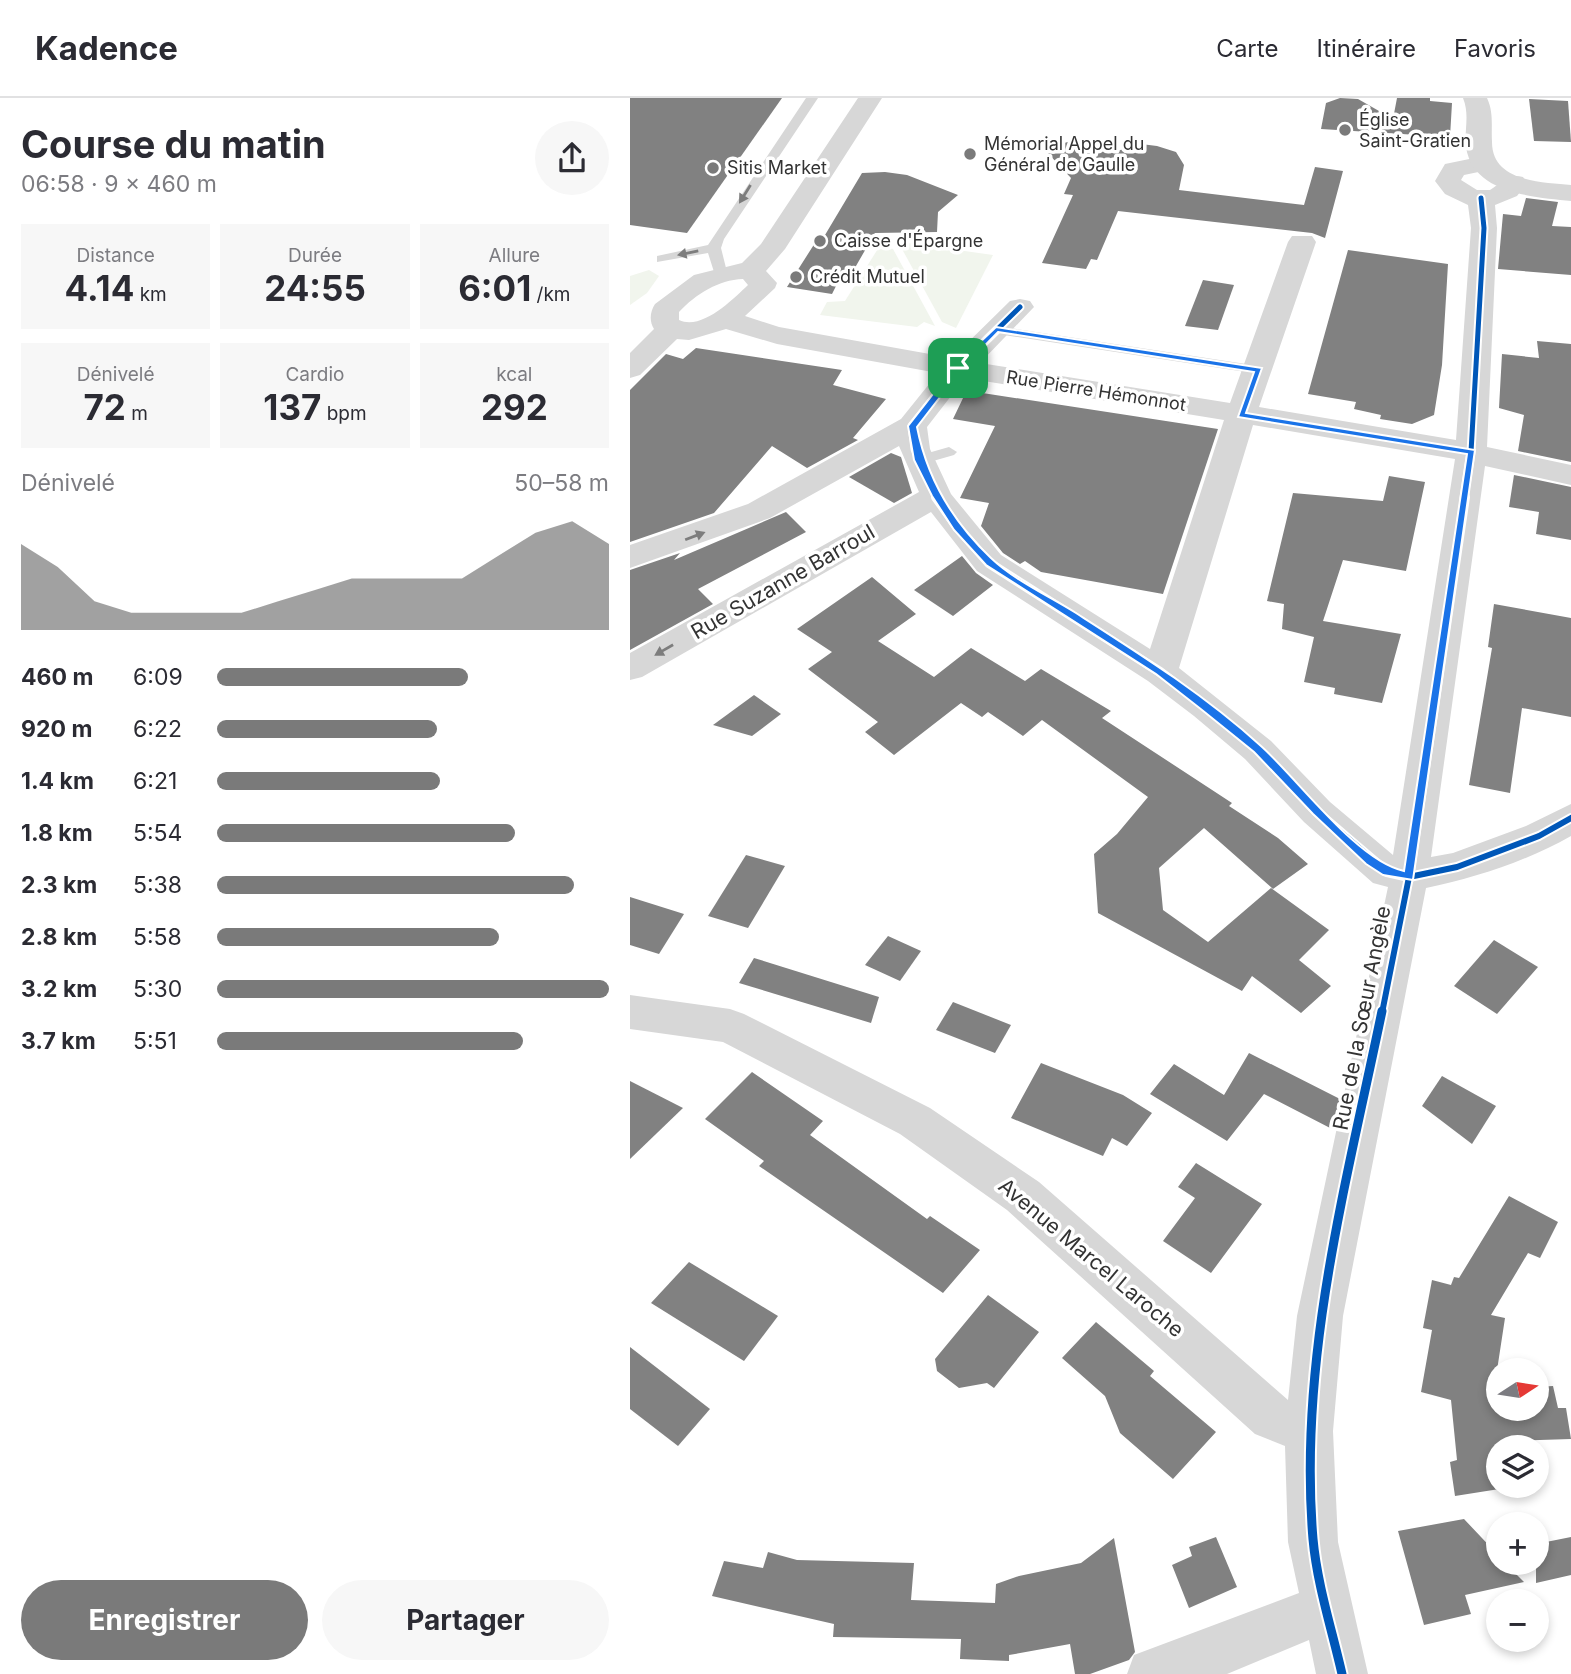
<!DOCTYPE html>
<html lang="fr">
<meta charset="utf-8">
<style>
:root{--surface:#fff;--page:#f7f7f7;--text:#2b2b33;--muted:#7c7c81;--line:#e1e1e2;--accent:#7a7a7a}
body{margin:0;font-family:Inter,sans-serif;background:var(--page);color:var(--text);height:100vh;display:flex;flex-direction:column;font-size:26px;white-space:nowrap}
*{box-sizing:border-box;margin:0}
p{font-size:23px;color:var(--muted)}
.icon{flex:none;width:38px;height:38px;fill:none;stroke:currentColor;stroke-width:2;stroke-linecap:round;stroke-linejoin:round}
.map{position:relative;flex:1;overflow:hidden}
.drawer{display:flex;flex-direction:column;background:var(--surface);width:630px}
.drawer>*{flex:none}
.needle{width:46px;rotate:78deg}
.fabs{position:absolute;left:856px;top:1260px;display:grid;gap:14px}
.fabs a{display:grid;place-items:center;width:63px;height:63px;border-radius:50%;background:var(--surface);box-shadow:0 4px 10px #0003;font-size:35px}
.pin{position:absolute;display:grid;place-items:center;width:60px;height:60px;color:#fff;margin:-30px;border-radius:14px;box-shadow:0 4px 10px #0006}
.round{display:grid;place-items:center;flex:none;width:74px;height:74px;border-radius:37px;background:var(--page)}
.head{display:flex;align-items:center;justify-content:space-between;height:119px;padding:0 21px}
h1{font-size:38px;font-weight:700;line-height:52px}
.metrics{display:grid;grid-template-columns:repeat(3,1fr);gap:10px;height:119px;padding:7px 21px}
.metrics div{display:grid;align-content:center;border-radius:0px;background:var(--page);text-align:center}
.metrics b{font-size:35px;font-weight:700}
.metrics small{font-size:19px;font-weight:400}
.metrics p{font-size:19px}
.chart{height:196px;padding:14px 21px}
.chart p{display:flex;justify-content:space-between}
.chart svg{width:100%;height:126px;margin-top:7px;fill:var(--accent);opacity:.7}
.action{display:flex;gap:14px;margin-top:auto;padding:14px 21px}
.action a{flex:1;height:80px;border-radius:42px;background:var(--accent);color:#fff;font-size:28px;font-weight:700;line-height:80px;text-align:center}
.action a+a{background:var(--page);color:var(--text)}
ul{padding:0 21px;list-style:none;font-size:23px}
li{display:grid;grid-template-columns:112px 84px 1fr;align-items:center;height:52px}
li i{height:18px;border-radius:9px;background:var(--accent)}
header{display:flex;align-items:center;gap:42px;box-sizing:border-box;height:98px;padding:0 35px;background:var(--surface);border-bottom:2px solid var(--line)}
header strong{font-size:33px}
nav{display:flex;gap:38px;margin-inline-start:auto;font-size:24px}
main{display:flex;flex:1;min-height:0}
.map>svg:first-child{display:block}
.green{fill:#f1f5ed}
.building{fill:#818181}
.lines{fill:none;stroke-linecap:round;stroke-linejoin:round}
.service{fill:#d7d7d7;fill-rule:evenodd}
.minor{fill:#d7d7d7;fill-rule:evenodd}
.tertiary{fill:#d7d7d7;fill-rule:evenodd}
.cycleway-far2-casing{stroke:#fff;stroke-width:9}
.cycleway-far1-casing{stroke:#fff;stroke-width:10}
.cycleway-casing{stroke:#fff;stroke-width:13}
.cycleway-far2{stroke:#0057b8;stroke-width:5}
.cycleway-far1{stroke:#0057b8;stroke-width:6}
.cycleway{stroke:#0057b8;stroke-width:9}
.oneway{fill:#7d7d7d}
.route{fill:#1a73e8;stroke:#fff;stroke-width:2;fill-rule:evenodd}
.poi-dot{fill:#7a7a7a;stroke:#fff;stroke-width:2.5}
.labels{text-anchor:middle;stroke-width:7;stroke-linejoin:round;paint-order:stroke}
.far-poi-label{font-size:18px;fill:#333;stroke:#fff;text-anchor:start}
.far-street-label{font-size:18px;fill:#333;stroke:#fff}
.street-label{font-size:21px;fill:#333;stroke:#fff}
</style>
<header>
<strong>Kadence</strong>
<nav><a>Carte</a><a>Itinéraire</a><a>Favoris</a></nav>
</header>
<main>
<section class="drawer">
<div class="head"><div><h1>Course du matin</h1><p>06:58 · 9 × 460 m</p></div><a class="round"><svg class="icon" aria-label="share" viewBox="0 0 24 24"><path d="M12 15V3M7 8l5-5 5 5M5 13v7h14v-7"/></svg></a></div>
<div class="metrics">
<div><p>Distance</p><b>4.14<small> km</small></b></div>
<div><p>Durée</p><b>24:55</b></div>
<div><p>Allure</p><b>6:01<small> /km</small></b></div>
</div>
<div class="metrics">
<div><p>Dénivelé</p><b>72<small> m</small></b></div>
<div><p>Cardio</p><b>137<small> bpm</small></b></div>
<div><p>kcal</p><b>292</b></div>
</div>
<div class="chart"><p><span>Dénivelé</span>50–58 m</p>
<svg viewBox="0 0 160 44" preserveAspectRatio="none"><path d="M0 44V14L10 22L20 34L30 38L40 38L50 38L60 38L70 34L80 30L90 26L100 26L110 26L120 26L130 18L140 10L150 6L160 14V44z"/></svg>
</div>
<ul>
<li><b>460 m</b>6:09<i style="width:64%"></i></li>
<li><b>920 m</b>6:22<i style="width:56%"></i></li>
<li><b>1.4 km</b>6:21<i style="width:57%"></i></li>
<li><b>1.8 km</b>5:54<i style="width:76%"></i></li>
<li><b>2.3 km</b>5:38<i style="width:91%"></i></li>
<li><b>2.8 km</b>5:58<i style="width:72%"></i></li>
<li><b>3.2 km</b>5:30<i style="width:100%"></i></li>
<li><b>3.7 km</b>5:51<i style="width:78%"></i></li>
</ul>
<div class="action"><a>Enregistrer</a><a>Partager</a></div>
</section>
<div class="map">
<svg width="941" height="1576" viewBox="0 0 941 1576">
<rect width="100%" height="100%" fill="#fff"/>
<!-- green -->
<g class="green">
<polygon points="278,145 363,157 326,230 312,224 272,151 272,147"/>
<polygon points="251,146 263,151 305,228 294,224 287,229 190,217 197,204 215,203"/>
<polygon points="19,172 29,178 17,195 0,207 0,178"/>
</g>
<!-- building -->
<g class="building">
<polygon points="0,0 152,0 57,135 0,127"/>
<polygon points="710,0 728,1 763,21 767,0 800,0 800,3 822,5 820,39 691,31 696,5"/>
<polygon points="899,1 938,3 941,44 904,43"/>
<polygon points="441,43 456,43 487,53 511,46 527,48 546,54 554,67 549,92 674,107 685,69 713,73 695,140 682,135 488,113 467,162 461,161 456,171 412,165 443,97 434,96 441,80 414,51"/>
<polygon points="255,74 277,77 328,97 308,114 307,134 245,135 215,187 207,186 202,196 157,189 190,137 195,137 232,75"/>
<polygon points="896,100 928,104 922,128 941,129 941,177 868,171 873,116 891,118"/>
<polygon points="718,152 818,166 812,267 804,317 782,326 750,321 751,317 724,311 726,304 678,296"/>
<polygon points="573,182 604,187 588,232 555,228"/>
<polygon points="907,243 941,246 941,364 888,353 894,317 869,310 872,256 909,260"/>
<polygon points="66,250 212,272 203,287 256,301 223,340 228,342 177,370 142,348 84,415 0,444 0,292 36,256 53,261"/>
<polygon points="346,294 588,331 533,496 411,474 395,463 390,466 373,455 351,428 359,405 330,400 365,328 323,321 334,298"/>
<polygon points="261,355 271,359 282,395 264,405 219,379"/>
<polygon points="884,377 941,389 941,442 906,436 909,414 879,409"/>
<polygon points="759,378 795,384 776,473 713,462 693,523 771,536 752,605 704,596 705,590 674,584 684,539 652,531 654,506 637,503 663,395 753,403"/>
<polygon points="156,414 176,434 68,491 83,506 0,552 0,472 50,455 44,462"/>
<polygon points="332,458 346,475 363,487 323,518 284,492"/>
<polygon points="242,479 286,516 248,543 304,579 341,550 395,583 411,571 481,613 472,620 602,705 599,708 648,740 678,766 643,791 574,730 529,770 533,812 578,844 641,790 699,832 669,862 701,888 671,915 622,878 612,893 468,815 464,756 487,736 518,699 412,622 393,638 358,614 352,619 331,605 264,657 235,634 248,624 178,571 202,554 167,531"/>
<polygon points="864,506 941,520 941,619 892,610 880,695 839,687 862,550 858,549"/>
<polygon points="124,597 151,616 122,638 83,627"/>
<polygon points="116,757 155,768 118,830 78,818"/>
<polygon points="0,799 54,816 29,856 0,847"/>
<polygon points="258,838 291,853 270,883 235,867"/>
<polygon points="864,842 908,869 867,916 824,888"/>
<polygon points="124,860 249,899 241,925 109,885"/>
<polygon points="323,904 381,927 365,955 306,932"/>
<polygon points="619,955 710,1001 704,1032 634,996 597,1043 520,996 544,966 594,997"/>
<polygon points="411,965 493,997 522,1015 497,1048 482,1040 473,1058 381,1020"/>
<polygon points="122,974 193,1023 180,1037 297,1121 300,1118 350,1152 313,1195 129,1068 134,1063 75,1021"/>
<polygon points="812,978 866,1008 842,1046 792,1008"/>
<polygon points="0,983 53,1010 0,1061"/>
<polygon points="566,1065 632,1106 581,1175 533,1143 565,1100 548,1089"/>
<polygon points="879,1098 928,1124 910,1160 898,1155 861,1217 875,1220 864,1292 868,1292 868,1311 906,1311 906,1289 923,1288 928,1310 936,1310 941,1341 874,1343 875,1349 868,1349 868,1388 882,1389 825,1398 820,1364 827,1362 821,1302 791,1294 802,1232 793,1230 802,1182 821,1187 824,1179 829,1180"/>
<polygon points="59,1164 148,1218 114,1263 21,1205"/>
<polygon points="358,1197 409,1234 364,1290 357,1285 329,1290 307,1273 305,1261"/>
<polygon points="466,1224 524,1273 520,1278 586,1334 543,1381 490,1335 475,1298 432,1260"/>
<polygon points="0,1249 80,1311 48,1348 0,1311"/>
<polygon points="834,1421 868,1457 868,1465 875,1465 894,1484 835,1497 841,1516 794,1527 768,1433"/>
<polygon points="586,1439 607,1489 559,1510 542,1467 562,1458 559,1449"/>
<polygon points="941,1439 941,1477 906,1485 906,1446"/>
<polygon points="484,1440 505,1554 499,1562 460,1576 445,1576 440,1546 379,1557 379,1563 330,1561 331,1541 203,1539 204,1526 82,1498 94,1463 133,1470 138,1454 167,1462 284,1465 281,1502 365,1505 366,1486 389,1478 451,1465"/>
</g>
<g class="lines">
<!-- service -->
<g class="service">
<polygon points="176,0 188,0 94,141 91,150 97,174 95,177 85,177 78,155 27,164 27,158 78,147"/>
<polygon points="366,228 629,268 636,272 629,276 361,235 359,232"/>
<polygon points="319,349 327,354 324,357 289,367 281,362 284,359"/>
</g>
<!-- minor -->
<path class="minor" d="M 228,0 L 252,0 L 155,151 L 136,173 L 147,185 L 145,190 L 115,218 L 149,229 L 322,260 L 380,203 L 390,201 L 400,203 L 404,209 L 350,265 L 600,305 L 658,144 L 662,138 L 682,138 L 686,144 L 629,309 L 826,342 L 841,130 L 838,107 L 815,96 L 805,83 L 815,66 L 854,58 L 863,61 L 867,66 L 863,71 L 834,77 L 831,82 L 847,92 L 860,92 C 873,84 877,75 893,79 L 897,85 L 887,98 L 865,107 L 867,130 L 857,349 L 941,367 L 941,387 L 855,368 L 801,759 L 823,755 L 896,728 L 941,706 L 941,738 C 897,763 845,780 796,790 L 713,1218 L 703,1333 L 708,1444 L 738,1576 L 686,1576 L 679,1542 L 597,1576 L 497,1576 L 504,1557 L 669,1495 L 658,1444 L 655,1348 L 625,1336 L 377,1112 L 270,1036 L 93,944 L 0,931 L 0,897 L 100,911 L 114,916 L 300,1010 L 409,1084 L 658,1302 L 667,1218 L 758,789 L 743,785 L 674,724 L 615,661 L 564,618 L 518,583 L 347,473 L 301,414 L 12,579 L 0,582 L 0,555 L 289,394 L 269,348 L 140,420 L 0,470 L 0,447 L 118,406 L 271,321 L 308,275 L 147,246 L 96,231 L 59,242 L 47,241 L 10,277 L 0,280 L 0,255 L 24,231 C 19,223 20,214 25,206 L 64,177 L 112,165 L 131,146 ZM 113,181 L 118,187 C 103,201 72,233 49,222 L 49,214 C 66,196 88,182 113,181 ZM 335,280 L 594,322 L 520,551 L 371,457 L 321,396 L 300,351 L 297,329 ZM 623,327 L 825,361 L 763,757 L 700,704 L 641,643 L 549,570 Z"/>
<!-- tertiary -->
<path class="tertiary" d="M 833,0 L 857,0 C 864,15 861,28 862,44 C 862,84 912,84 941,87 L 941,103 C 904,99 843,96 836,49 C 834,32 840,17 833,0 Z"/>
<defs>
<g id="cycleway-far2">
<polyline points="308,400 285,351 282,328 328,270 390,209"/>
<polyline points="834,400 841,354 854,130 851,100"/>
</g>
<g id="cycleway-far1">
<polyline points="306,399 328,430 359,465 530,574 576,609 628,652 687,714 757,774 779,779 827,769 909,738 941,720"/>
<polyline points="752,915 779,779 835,399"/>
</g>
<path id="cycleway" d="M 712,1576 C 702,1532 687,1486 683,1441 C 668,1262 716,1087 752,913"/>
</defs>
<!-- cycleway-far2 casing -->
<use href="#cycleway-far2" class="cycleway-far2-casing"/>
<!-- cycleway-far1 casing -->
<use href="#cycleway-far1" class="cycleway-far1-casing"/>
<!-- cycleway casing -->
<use href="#cycleway" class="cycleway-casing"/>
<!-- cycleway-far2 -->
<use href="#cycleway-far2" class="cycleway-far2"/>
<!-- cycleway-far1 -->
<use href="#cycleway-far1" class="cycleway-far1"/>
<!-- cycleway -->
<use href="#cycleway" class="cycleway"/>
</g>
<!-- one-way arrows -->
<defs><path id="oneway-solid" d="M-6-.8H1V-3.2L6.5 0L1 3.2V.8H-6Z" transform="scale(1.75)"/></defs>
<g class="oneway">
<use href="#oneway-solid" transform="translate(115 96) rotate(122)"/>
<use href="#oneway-solid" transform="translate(58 155) rotate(168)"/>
<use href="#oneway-solid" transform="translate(65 438) rotate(-21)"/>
<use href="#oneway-solid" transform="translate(34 552) rotate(150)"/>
</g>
<!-- route -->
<path class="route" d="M 366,229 L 632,270 L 616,315 L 845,352 L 783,782 L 753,777 L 736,766 L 683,716 L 624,654 L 572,612 L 526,576 L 356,467 L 324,432 L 302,398 L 284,362 L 278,328 L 325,268 ZM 368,234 L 624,274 L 608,319 L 837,356 L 774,773 C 727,763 668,681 631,648 C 575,597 510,556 446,515 C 419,498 384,482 361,460 C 323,424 297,380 287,329 L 331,272 Z"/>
<!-- markers -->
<g class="poi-dot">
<circle cx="715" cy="32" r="7"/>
<circle cx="340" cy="56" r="7"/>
<circle cx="83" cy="70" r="7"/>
<circle cx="190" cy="143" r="7"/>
<circle cx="166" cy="179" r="7"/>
</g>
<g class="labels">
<!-- far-poi labels -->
<g class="far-poi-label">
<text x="729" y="28">Église<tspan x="729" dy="21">Saint-Gratien</tspan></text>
<text x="354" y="52">Mémorial Appel du<tspan x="354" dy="21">Général de Gaulle</tspan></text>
<text x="97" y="76">Sitis Market</text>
<text x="204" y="149">Caisse d'Épargne</text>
<text x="180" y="185">Crédit Mutuel</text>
</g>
<!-- far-street labels -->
<g class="far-street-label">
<text transform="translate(466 293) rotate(9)" y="6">Rue Pierre Hémonnot</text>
</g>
<!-- street labels -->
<g class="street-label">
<text transform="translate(153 484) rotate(-30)" y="7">Rue Suzanne Barroul</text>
<text transform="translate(732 920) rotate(-79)" y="7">Rue de la Sœur Angèle</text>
<text transform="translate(461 1160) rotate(40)" y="7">Avenue Marcel Laroche</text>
</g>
</g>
</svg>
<div class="fabs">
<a><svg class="needle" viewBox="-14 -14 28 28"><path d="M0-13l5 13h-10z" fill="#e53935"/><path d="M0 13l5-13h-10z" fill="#7c7c81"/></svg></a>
<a><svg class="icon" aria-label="layers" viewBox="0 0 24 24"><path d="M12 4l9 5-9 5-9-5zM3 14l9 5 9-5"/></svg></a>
<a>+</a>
<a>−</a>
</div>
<div class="pin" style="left:328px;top:270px;background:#1e9e55"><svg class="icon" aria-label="arrive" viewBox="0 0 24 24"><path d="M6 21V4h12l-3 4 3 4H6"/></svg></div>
</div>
</main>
